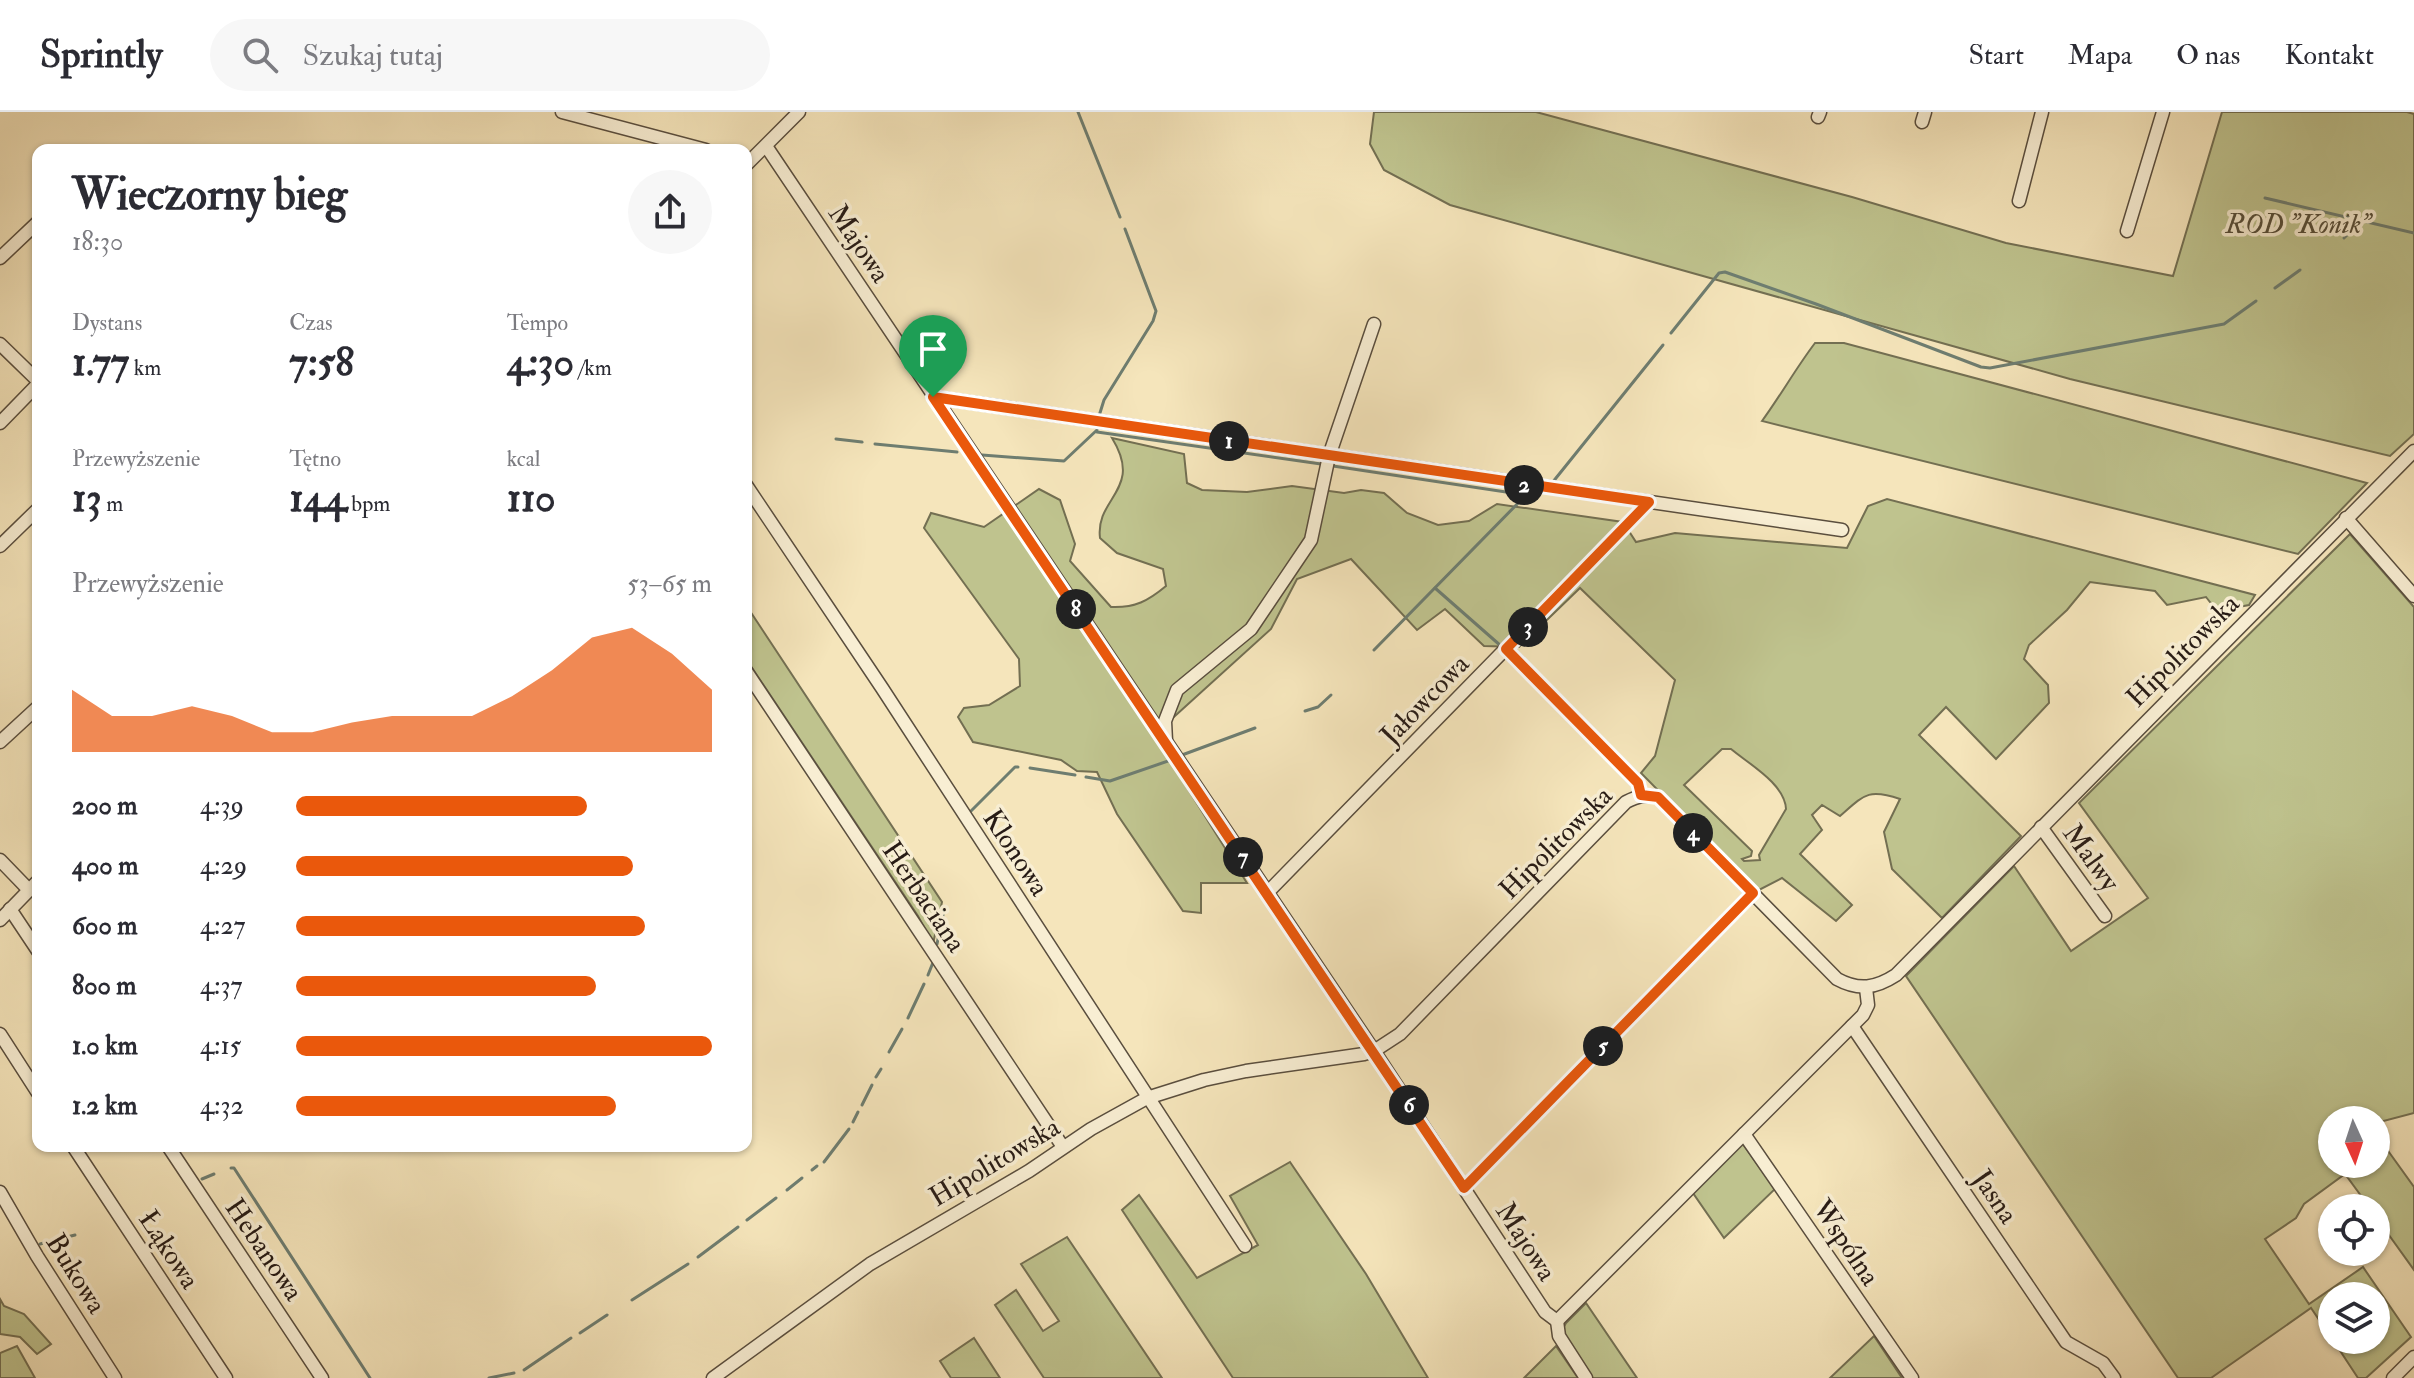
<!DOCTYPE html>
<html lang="pl">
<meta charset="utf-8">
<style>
:root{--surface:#fff;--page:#f7f7f7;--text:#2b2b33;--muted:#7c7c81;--line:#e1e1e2;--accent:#ea580c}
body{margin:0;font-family:"IM FELL Double Pica",serif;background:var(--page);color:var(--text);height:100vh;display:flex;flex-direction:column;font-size:30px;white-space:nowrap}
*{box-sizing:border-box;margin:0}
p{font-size:26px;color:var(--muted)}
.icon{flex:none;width:44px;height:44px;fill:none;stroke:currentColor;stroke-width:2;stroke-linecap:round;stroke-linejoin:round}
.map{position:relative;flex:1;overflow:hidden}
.side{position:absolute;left:32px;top:32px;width:720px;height:1008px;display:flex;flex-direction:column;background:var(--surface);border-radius:16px;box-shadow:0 2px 6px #0004}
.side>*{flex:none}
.needle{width:52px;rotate:177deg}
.fabs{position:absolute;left:2318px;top:994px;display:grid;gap:16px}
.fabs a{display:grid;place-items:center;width:72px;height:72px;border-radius:50%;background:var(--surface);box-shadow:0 2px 6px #0004;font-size:40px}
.pin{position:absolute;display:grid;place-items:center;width:68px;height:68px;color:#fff;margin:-82px -34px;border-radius:50% 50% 50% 0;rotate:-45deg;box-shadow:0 0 8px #0007}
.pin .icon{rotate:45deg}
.km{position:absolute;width:40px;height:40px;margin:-20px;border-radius:50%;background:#222;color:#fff;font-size:22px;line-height:40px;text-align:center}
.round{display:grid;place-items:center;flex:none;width:84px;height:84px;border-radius:42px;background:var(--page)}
.summary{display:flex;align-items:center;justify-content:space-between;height:136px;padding:0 40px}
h1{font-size:44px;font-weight:800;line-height:60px}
.metrics{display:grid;grid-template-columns:repeat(3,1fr);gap:12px;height:136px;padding:8px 40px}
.metrics div{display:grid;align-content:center}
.metrics b{font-size:40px;font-weight:800}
.metrics small{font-size:22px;font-weight:400}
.metrics p{font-size:22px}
.chart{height:224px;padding:16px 40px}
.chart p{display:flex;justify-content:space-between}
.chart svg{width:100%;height:144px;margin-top:8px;fill:var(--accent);opacity:.7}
ul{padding:0 40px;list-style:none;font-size:26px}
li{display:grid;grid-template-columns:128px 96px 1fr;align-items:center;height:60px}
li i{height:20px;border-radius:10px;background:var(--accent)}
header{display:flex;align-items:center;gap:48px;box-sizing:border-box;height:112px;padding:0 40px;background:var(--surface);border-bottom:2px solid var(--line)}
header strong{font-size:38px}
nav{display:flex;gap:44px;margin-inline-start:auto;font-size:28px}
.search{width:560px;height:72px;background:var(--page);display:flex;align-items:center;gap:20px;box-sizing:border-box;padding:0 28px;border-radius:44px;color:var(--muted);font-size:30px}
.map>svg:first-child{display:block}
.green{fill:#bfc38e;stroke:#736f52;stroke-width:2;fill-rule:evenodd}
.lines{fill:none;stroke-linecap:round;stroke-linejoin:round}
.stream{stroke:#6e7d70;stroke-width:3}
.minor-casing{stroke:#5a4e3e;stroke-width:15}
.minor{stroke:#f8eed3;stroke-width:12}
.route-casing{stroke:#fff;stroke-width:16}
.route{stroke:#ea580c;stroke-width:10}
.labels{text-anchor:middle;stroke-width:7;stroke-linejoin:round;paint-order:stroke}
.park-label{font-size:28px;font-style:italic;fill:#554d39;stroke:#f8eed3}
.street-label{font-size:28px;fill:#271b15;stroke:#f8eed3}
</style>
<header>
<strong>Sprintly</strong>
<div class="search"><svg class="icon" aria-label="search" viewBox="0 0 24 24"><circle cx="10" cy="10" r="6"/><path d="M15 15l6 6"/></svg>Szukaj tutaj</div>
<nav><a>Start</a><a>Mapa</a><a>O nas</a><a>Kontakt</a></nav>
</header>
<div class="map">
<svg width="2414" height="1266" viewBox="0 0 2414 1266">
<rect width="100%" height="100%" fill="#f5e5bb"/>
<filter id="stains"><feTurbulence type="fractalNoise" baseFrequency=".0025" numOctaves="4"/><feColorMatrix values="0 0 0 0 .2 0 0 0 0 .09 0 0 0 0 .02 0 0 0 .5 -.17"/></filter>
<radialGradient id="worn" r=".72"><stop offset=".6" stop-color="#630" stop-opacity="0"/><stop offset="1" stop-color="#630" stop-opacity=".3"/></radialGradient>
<!-- green -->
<g class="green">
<polygon points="1374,0 1536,0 1852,85 2006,131 2173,164 2222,0 2407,0 2414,2 2414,322 2390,344 2070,267 1450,93 1384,58 1370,32"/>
<path d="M 1815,231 L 1844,231 L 2367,371 L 2298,442 L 1762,309 C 1781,283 1796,256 1815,231 Z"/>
<path d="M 1112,326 L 1184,342 L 1187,371 L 1202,378 L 1247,380 L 1292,374 L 1344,381 L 1361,378 L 1384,381 L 1407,401 L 1438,413 L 1469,409 L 1497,392 L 1623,410 L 1636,430 L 1675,421 L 1847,436 L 1868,394 L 1887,387 L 2255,483 L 2249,493 L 2217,499 L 2206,485 L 2167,493 L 2155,479 L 2090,470 L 2067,498 L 2029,533 L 2024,547 L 2048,573 L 2049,591 L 1996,647 L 1946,595 L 1919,623 L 2021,724 L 1942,806 L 1892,757 L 1884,720 L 1900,687 C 1868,676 1864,683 1840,704 L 1822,693 L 1812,703 L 1822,718 L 1800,742 L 1852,793 L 1836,809 L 1782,766 L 1757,779 L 1641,661 L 1655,644 L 1675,568 L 1580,476 L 1519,535 L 1484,534 L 1445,497 L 1417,518 L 1351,447 L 1297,467 L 1271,517 L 1154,623 L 1247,771 L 1201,771 L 1201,801 L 1183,799 L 1117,702 L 1097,660 L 1077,659 L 1061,648 L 973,630 L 958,605 L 964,596 L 989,593 L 1020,574 L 1019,547 L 924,416 L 931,401 L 984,415 L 1039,377 L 1060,388 L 1075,432 L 1070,449 L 1111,495 C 1135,496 1148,489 1166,474 L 1163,457 L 1117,441 L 1100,426 C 1095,385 1144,378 1112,326 ZM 1722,637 L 1731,637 C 1749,652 1785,672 1786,697 L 1759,743 L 1760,748 L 1744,749 L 1742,747 L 1751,744 L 1752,739 L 1684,673 Z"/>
<polygon points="2350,422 2414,495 2414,1001 2376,1011 2376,1008 2332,1008 2332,1052 2376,1052 2376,1022 2414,1075 2414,1158 2376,1105 2376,1096 2370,1096 2345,1062 2304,1092 2296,1106 2265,1127 2309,1192 2363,1155 2411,1225 2366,1266 2358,1266 2333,1228 2376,1228 2376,1184 2332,1184 2332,1227 2311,1196 2211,1266 2178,1266 1906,864 2014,754 2071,839 2148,786 2079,691"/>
<polygon points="746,493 942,790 933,832 918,804 746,547"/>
<polygon points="1742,1031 1775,1077 1724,1126 1693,1081"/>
<polygon points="1290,1050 1366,1162 1428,1266 1233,1266 1122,1098 1139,1083 1197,1166 1258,1133 1230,1084"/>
<polygon points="1067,1125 1162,1266 1044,1266 995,1193 1016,1178 1043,1219 1059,1209 1021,1152"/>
<polygon points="0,1187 4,1194 24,1202 51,1232 37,1242 20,1225 0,1222"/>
<polygon points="1586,1191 1637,1266 1592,1266 1562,1218 1566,1211"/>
<polygon points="1874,1224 1902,1266 1830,1266"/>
<polygon points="974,1226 1000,1266 951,1266 940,1249"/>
<polygon points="17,1234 35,1266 0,1266 0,1241"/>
<polygon points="1556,1234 1578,1266 1524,1266"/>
</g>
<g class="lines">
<!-- stream -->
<g class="stream">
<polyline points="1078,0 1120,105"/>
<polyline points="2265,86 2414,121"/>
<polyline points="2344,126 2361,109"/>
<polyline points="2275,176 2300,158"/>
<polyline points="1671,221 1719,161 1725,160 1816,192 1981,255 1990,256 2224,212 2256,189"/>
<polyline points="1099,304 1104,288 1153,209 1156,199 1125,117"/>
<polyline points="1097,320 1321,352"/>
<polyline points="836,327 862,330"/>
<polyline points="875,332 957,340"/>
<polyline points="982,343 1064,349 1097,318"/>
<polyline points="1333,354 1526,383 1545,379"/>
<polyline points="1552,371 1663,233"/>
<polyline points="1435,476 1501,534"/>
<polyline points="1374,538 1526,383"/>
<polyline points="1305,599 1318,595 1331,583"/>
<polyline points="1182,643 1255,616"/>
<polyline points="1030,656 1075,663"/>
<polyline points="1086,665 1110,669 1171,648"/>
<polyline points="971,699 1015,655 1018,655"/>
<polyline points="937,832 944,798"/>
<polyline points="928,863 934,848"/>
<polyline points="908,906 924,872"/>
<polyline points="889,940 902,917"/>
<polyline points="876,965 881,957"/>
<polyline points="862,993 872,973"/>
<polyline points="853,1010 858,1000"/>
<polyline points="824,1050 849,1017"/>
<polyline points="231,1056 234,1056 370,1266"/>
<polyline points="812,1058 817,1054"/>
<polyline points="202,1067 214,1062"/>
<polyline points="787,1078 802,1066"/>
<polyline points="747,1108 776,1086"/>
<polyline points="40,1132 75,1123"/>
<polyline points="698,1145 738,1115"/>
<polyline points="632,1188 688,1152"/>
<polyline points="580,1221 607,1203"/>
<polyline points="524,1258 571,1226"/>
<polyline points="489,1266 514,1261"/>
</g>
<defs>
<g id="minor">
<polyline points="562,0 706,38"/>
<polyline points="1818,5 1820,0"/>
<polyline points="1922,10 1925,0"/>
<polyline points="766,34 1374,939 1545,1200 1557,1209"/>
<polyline points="746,53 799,0"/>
<polyline points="2019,89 2042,0"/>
<polyline points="2127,119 2163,0"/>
<polyline points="0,146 38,110"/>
<polyline points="0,232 38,269"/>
<polyline points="933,285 1842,418"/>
<polyline points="0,311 38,272"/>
<polyline points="746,373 882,576 1245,1134"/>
<polyline points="2346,406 2414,484"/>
<polyline points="0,434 38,397"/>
<polyline points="1506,537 1638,671 1641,683"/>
<polyline points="746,559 1063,1035"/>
<polyline points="1166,629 1165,609 1177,578 1251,517 1311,428 1329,344 1374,212"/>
<polyline points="0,630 38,595"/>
<polyline points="2041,715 2105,804"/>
<polyline points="0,748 29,778"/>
<polyline points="1267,781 1649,390"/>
<polyline points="10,797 38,839"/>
<polyline points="0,808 38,769"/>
<polyline points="1852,914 2066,1230 2103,1251 2114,1266"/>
<polyline points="0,922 38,981"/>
<polyline points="1744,1022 1912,1266"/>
<polyline points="73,1034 226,1266"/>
<polyline points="168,1034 322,1266"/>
<polyline points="1464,1076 1753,781"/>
<polyline points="0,1080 37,1144 115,1266"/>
<polyline points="1557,1209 1863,903 1868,893 1866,876"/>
<polyline points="1557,1209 1559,1224 1586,1266"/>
<path d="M 713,1266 L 870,1152 L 1029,1059 L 1091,1017 L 1147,986 L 1204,968 L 1246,959 L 1364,942 L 1374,939 L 1400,922 L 1626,690 C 1638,684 1645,682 1658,685 L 1837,867 C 1859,879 1876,876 1896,863 L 2414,339"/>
<polyline points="2393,1266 2414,1245"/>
</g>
</defs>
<!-- minor casing -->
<use href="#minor" class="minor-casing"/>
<!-- minor -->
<use href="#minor" class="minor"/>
</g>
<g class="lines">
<defs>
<polygon id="route" points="933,285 1649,390 1506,537 1638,671 1641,683 1658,685 1753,781 1464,1076"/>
</defs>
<!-- route casing -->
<use href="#route" class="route-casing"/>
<!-- route -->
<use href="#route" class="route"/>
</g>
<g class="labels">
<!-- park labels -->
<g class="park-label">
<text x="2298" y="121">ROD "Konik"</text>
</g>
<!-- street labels -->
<g class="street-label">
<text transform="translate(860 131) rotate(56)" y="10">Majowa</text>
<text transform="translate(2182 538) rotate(-45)" y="10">Hipolitowska</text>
<text transform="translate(1424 587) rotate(-46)" y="10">Jałowcowa</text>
<text transform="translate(1555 730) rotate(-45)" y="10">Hipolitowska</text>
<text transform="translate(1017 740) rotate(57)" y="10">Klonowa</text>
<text transform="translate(2092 745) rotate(54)" y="10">Malwy</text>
<text transform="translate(925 784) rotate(56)" y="10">Herbaciana</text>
<text transform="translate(994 1049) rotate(-31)" y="10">Hipolitowska</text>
<text transform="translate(1996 1084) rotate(56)" y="10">Jasna</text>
<text transform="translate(1527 1129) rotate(57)" y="10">Majowa</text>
<text transform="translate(1847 1130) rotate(56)" y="10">Wspólna</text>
<text transform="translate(170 1137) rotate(57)" y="10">Łąkowa</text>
<text transform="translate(265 1137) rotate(56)" y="10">Hebanowa</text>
<text transform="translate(77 1161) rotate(58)" y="10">Bukowa</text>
</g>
</g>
<rect width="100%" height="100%" filter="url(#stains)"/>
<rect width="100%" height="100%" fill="url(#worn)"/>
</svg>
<div class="fabs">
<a><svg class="needle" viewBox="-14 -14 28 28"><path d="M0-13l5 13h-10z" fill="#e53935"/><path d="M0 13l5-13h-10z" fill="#7c7c81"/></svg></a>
<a><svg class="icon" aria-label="locate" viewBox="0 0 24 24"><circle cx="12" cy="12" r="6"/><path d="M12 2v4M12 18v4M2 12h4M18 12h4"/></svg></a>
<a><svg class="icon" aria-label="layers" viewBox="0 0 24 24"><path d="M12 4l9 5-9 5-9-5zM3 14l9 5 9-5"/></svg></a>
</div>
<div class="pin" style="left:933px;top:285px;background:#1e9e55"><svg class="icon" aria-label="arrive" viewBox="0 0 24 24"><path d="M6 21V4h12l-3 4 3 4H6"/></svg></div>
<b class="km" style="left:1229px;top:329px">1</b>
<b class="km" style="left:1524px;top:373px">2</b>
<b class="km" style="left:1528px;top:515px">3</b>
<b class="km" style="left:1693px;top:721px">4</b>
<b class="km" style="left:1603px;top:934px">5</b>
<b class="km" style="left:1409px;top:993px">6</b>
<b class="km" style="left:1243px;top:745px">7</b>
<b class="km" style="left:1076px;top:497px">8</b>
<section class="side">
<div class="summary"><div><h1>Wieczorny bieg</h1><p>18:30</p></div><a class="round"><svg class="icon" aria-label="share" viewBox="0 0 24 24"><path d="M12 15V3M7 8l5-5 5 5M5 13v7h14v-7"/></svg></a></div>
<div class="metrics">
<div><p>Dystans</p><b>1.77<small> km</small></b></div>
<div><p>Czas</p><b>7:58</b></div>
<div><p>Tempo</p><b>4:30<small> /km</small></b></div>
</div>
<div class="metrics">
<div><p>Przewyższenie</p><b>13<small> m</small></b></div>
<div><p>Tętno</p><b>144<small> bpm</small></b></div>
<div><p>kcal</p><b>110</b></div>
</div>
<div class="chart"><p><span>Przewyższenie</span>53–65 m</p>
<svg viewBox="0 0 160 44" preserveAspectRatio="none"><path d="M0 44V25L10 33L20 33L30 30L40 33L50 38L60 38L70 35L80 33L90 33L100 33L110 27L120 19L130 9L140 6L150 14L160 25V44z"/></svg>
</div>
<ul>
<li><b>200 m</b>4:39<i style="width:70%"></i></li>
<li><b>400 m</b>4:29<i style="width:81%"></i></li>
<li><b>600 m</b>4:27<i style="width:84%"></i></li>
<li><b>800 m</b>4:37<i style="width:72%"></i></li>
<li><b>1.0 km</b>4:15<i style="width:100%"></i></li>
<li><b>1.2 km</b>4:32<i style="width:77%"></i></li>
</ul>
</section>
</div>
